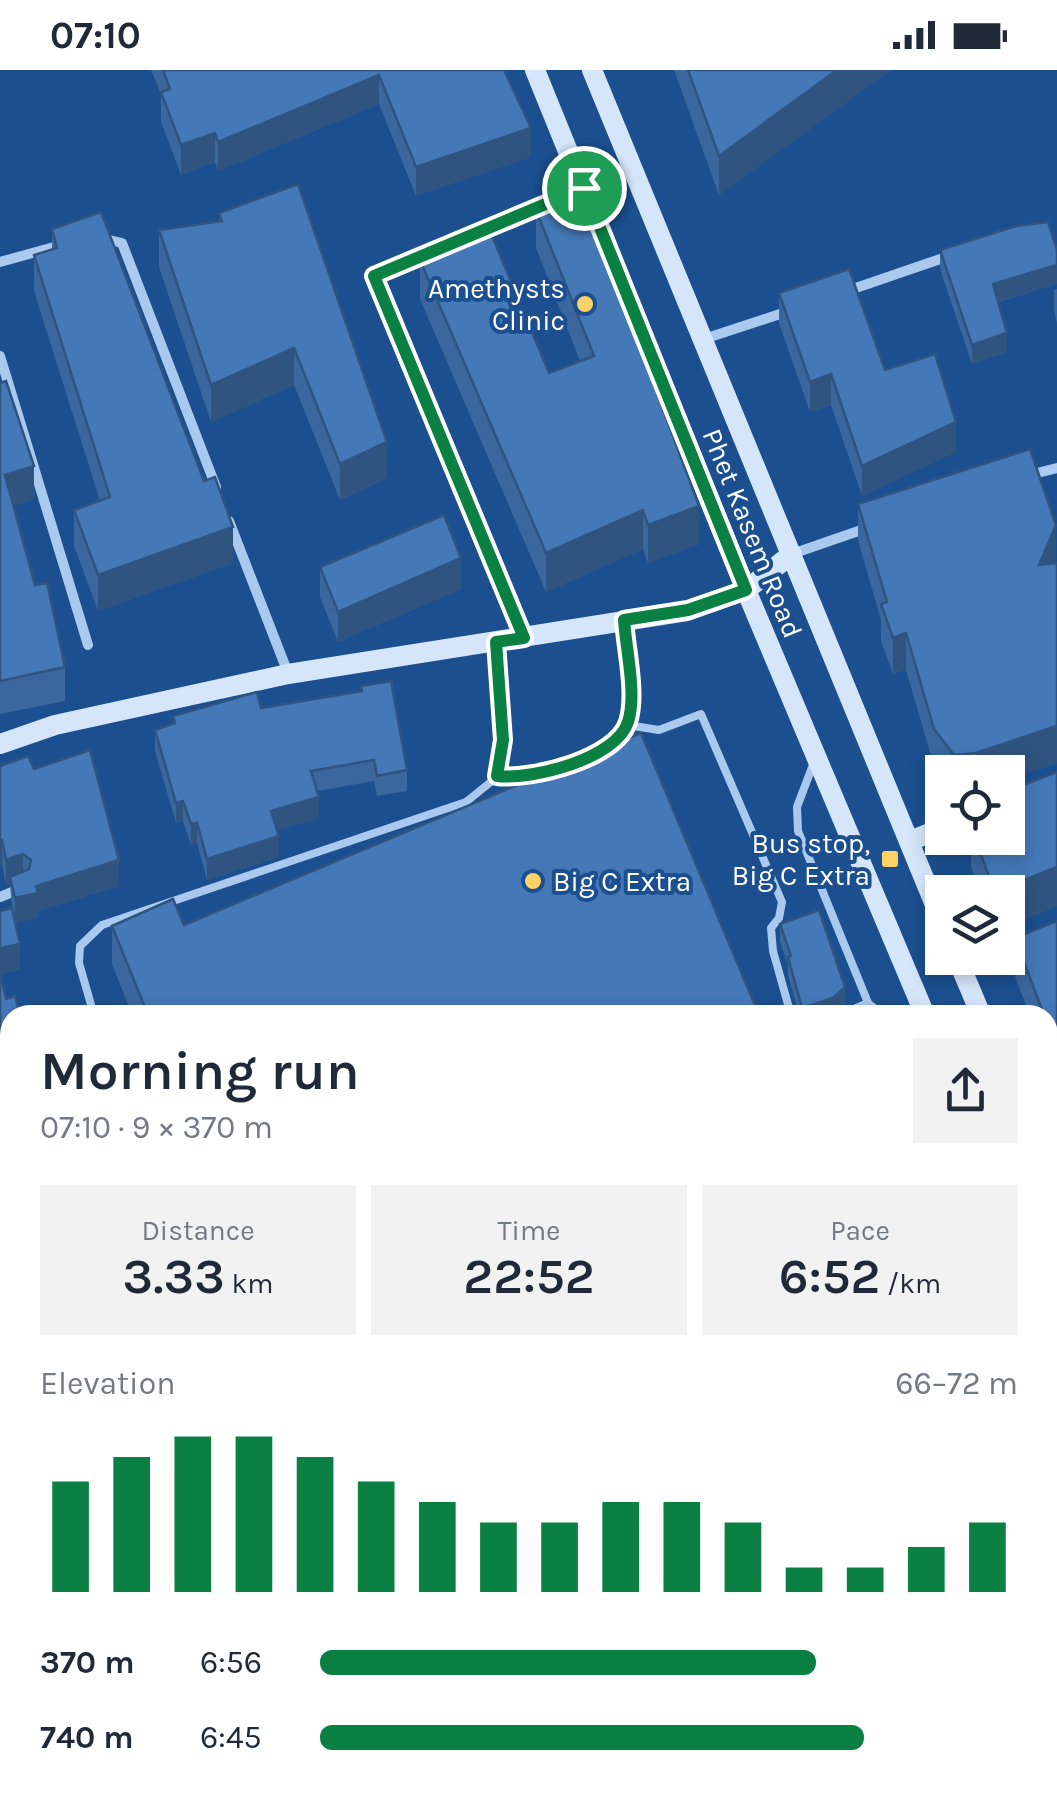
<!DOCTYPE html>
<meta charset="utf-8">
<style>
:root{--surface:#fff;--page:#f2f2f3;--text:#1f2937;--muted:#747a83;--accent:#0b8043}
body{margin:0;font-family:Karla,sans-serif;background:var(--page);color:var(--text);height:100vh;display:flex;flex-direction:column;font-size:38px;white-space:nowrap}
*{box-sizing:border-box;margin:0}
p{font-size:32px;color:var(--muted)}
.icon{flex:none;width:55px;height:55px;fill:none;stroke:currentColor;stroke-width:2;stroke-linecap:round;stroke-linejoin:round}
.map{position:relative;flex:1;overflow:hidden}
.details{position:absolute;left:0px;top:935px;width:1058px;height:790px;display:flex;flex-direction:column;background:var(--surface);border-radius:30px 30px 0 0;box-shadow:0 5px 15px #0003}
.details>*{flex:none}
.fabs{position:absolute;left:925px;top:685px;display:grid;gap:20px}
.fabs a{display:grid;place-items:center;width:100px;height:100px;border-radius:0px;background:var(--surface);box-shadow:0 5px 15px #0003;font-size:50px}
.pin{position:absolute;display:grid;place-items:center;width:85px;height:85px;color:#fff;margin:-42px;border:5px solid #fff;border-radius:50%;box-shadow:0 2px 10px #0007}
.round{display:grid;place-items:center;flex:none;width:105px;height:105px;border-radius:0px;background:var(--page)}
.summary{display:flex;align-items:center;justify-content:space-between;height:170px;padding:0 40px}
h1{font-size:55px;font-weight:600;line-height:75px}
.metrics{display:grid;grid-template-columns:repeat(3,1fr);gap:15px;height:170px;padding:10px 40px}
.metrics div{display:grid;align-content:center;border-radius:0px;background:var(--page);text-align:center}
.metrics b{font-size:50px;font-weight:600}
.metrics small{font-size:28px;font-weight:400}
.metrics p{font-size:28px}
.chart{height:280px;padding:20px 40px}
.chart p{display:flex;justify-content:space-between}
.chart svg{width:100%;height:180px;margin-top:10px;stroke:var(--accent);stroke-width:6}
ul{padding:0 40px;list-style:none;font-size:32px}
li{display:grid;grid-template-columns:160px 120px 1fr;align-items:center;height:75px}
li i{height:25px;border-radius:12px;background:var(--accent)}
.status{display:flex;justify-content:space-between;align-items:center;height:70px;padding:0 50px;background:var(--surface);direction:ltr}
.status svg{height:28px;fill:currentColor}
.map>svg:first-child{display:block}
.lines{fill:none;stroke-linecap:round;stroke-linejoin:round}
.lane{stroke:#a9c9ee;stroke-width:8}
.street{stroke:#a9c9ee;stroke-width:10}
.secondary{stroke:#d6e6fa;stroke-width:20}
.wall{fill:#3a679d}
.shaded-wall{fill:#305480}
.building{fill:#4478b7;stroke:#305480;stroke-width:2.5}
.route-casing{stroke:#fff;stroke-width:20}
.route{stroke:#0b8043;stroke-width:12}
.poi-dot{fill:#ffd166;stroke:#1b4f8f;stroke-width:4}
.labels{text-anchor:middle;stroke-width:8;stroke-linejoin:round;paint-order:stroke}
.poi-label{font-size:28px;fill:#fff;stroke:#1b4f8f;text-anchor:end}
.street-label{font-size:28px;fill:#fff;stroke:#1b4f8f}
</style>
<div class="status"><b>07:10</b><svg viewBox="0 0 49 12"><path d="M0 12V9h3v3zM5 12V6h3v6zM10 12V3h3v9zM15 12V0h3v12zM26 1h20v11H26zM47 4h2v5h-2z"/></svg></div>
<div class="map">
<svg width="1057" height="1725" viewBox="0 0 1057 1725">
<rect width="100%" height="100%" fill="#1b4f8f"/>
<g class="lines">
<!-- lane -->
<g class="lane">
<polyline points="627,655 659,660 701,644 782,832 779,848 771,858 773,881 791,945"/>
<polyline points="592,684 608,676 627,655 624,551"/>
<polyline points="814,692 797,737 798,761 873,945"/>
<polyline points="497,707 561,697"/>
<polyline points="94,945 79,893 80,876 102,855 466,732 497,707 503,669 496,573"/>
<polyline points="840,945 868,933 883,945"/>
</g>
<!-- street -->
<g class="street">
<polyline points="101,168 122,173 216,417"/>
<polyline points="0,192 65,174"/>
<polyline points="847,221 949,186"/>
<polyline points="704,269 789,241"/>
<polyline points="0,286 88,575"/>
<polyline points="1025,406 1057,398"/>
<polyline points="229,451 288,603"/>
<polyline points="792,484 867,458"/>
<polyline points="523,567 374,206 583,118"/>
<polyline points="0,827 22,818"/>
<polyline points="963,902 999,888"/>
<polyline points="1048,1084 1057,1080"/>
<polyline points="1048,1369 1057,1365"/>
<polyline points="282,1715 285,1725"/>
<polyline points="421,1725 434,1715"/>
</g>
<!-- secondary -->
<g class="secondary">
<polyline points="535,0 746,520 925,945"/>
<polyline points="592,0 942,852"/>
<polyline points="0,674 55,655 288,604 687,541 746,520 792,484"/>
<polyline points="910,771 942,758"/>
<polyline points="957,888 981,945"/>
<polyline points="1048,1104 1057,1125"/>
<polyline points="1048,1239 1057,1261"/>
<polyline points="651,1725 662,1715"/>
</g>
</g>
<!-- wall -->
<g class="wall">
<polygon points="151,0 504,0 531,87 416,126 379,34 218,101 215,92 181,105 161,52 161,24"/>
<polygon points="674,0 891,0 719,125"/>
<polygon points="536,140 699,474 648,493 643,479 546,522 420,229 420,190 549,303 580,291 536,178"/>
<polygon points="219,143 387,408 340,430 294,315 211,352 159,197 159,160 219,152"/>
<polygon points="52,159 233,493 98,541 74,476 74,440 100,431 34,221 34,185 52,180"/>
<polygon points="940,180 1057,214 998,232 1007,282 972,294 940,199"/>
<polygon points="1057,219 1057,254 1054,241 1054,220"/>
<polygon points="779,223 885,300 956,382 862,426 831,335 810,342 779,253"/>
<polygon points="0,313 34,429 13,436 35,515 65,597 65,631 0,644"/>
<polygon points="858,434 1056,491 1057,693 1008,709 1008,702 942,702 942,707 934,696 906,600 893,604 881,571 881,550 858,470"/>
<polygon points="320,497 461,519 338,572 320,527"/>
<polygon points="261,638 407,700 407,721 377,726 374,711 317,721 319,748 277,760 279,787 207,810 197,773 191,775 183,751 176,753 155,681 155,660 173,654 173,646"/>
<polygon points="0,696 34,699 119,816 38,841 38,848 15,853 20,899 0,904 10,992 0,995 0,841 12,838 10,814 6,815 2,795"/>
<polygon points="1057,702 1057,836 1008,856 1008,822 980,822 971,796 971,768 1008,768"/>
<polygon points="1057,851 1057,1017 1048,992 1048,945 1030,945 1015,907 1015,868"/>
<polygon points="780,854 845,935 834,945 799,945 788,905 788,894 780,872"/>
<polygon points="184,855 759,945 132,945 112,894 112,856"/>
<polygon points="10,1021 10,1073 4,1075 10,1096 10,1597 0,1566 0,1024"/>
<polygon points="48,1715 89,1715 92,1725 51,1725"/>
<polygon points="191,1715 259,1715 261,1725 191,1725"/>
<polygon points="767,1715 907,1715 884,1725 770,1725"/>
<polygon points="972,1715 1021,1715 994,1725 976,1725"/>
</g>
<!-- shaded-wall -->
<g class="shaded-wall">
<polygon points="837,0 891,0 719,125 719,86"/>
<polygon points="379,5 379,34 218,101 218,72"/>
<polygon points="531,58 531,87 416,126 416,97"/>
<polygon points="215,63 215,92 181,105 181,75"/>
<polygon points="1057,195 1057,214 993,233 993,214"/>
<polygon points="1007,263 1007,282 972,294 972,275"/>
<polygon points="294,278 294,315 211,352 211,315"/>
<polygon points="831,304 831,335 810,342 810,312"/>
<polygon points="956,352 956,382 862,426 862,396"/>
<polygon points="387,372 387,408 340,430 340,394"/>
<polygon points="34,396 34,429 5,439 5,405"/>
<polygon points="699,436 699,474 648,493 648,455"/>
<polygon points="643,440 643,479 546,522 546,483"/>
<polygon points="1056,455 1056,491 1039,531 1039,495"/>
<polygon points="233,457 233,493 98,541 98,505"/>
<polygon points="461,488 461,519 338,572 338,542"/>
<polygon points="906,563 906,600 893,604 893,568"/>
<polygon points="1057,656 1057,693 1008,709 1008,702 976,702 976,683"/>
<polygon points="319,727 319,748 271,762 271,741"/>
<polygon points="183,731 183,751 176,753 176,733"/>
<polygon points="197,753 197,773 191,775 191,754"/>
<polygon points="279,766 279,787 207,810 207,789"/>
<polygon points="0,770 2,770 2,795 0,796"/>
<polygon points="23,784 23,809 10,807 10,814 6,815 6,790"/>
<polygon points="119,790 119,816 38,841 38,848 15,853 15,828 36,816"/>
<polygon points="1057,797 1057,836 1008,856 1007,817"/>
<polygon points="20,874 20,899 0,904 0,878"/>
<polygon points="845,917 845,935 834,945 802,945 802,938"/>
<polygon points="10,967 10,992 0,995 0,969"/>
<polygon points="10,1047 10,1073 0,1076 0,1051"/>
<polygon points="1057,1615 1057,1645 1048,1648 1048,1618"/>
<polygon points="1057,1685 1057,1715 1036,1723 1036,1715 1048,1715 1048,1689"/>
<polygon points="848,1715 907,1715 884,1725 848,1725"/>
<polygon points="978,1715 1021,1715 994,1725 978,1725"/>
</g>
<!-- building -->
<g class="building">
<polygon points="163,0 504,0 531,58 416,97 379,5 218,72 215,63 181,75 161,22 170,19"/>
<polygon points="688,0 837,0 719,86"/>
<polygon points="298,114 387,372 340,394 294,278 211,315 159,160 222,151 219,143"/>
<polygon points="582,121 699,436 648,455 643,440 546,483 420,190 490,161 549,303 594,286 536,140"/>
<polygon points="101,142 204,411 215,407 233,457 98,505 74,440 110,427 34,185 57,178 52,159"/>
<polygon points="1048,152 1057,180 1057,195 993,214 1007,263 972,275 940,180 1016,156"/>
<polygon points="849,199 885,300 935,284 956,352 862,396 831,304 810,312 779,223"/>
<polygon points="6,311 34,396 5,405 35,515 47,513 65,597 0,611 0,313"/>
<polygon points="1030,379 1056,455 1039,495 1057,493 1057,656 976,683 954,685 934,659 906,563 893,568 881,534 887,532 858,434"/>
<polygon points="444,445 461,488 338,542 320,497"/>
<polygon points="391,611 407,700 377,706 374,690 311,701 319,727 271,741 279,766 207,789 197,753 191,754 183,731 176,733 155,660 175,653 173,646 257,622 261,638 362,621 361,616"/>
<polygon points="641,663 759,945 148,945 112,856 173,829 184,855"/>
<polygon points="90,680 119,790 36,816 38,823 15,828 10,807 29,799 31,790 23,784 6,790 2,770 0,770 0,696 28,686 34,699"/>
<polygon points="1057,702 1057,797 1007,817 992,815 975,768 1008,768 1008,721"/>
<polygon points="12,838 20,874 0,878 0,841"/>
<polygon points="819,840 845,917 833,928 802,938 788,887 791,886 780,854"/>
<polygon points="1057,851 1057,978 1048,953 1048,945 1044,945 1015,868"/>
<polygon points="0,903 6,929 15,926 20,945 10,945 10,967 0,969"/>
<polygon points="10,1021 10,1047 0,1051 0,1024"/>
<polygon points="0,1059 10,1096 10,1572 0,1541"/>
<polygon points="1057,1479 1057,1615 1048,1618 1048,1482"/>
<polygon points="1048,1648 1057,1674 1057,1685 1048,1689"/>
<polygon points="56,1715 89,1715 92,1725 59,1725"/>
<polygon points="102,1715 118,1715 121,1725 102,1725"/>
<polygon points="194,1715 259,1715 261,1725 197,1725"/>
<polygon points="777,1715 849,1715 852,1725 780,1725"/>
</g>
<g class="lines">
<defs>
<path id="route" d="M 584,118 L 746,520 L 688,540 L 624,550 C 626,580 637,624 628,652 C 616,689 532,710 497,706 L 503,670 L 496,572 L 524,568 L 374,206 Z"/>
</defs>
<!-- route casing -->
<use href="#route" class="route-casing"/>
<!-- route -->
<use href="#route" class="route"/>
</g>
<!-- markers -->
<g class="poi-dot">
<circle cx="585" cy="234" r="10"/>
<rect x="880" y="779" width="20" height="20" rx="5"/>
<circle cx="533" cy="811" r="10"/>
</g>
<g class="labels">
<!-- poi labels -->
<g class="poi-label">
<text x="565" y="228">Amethysts<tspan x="565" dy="32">Clinic</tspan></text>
<text x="870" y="783">Bus stop,<tspan x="870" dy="32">Big C Extra</tspan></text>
<text x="553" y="821" text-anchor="start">Big C Extra</text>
</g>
<!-- street labels -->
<g class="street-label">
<text transform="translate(753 463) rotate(68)" y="10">Phet Kasem Road</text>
</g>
</g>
</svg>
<div class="fabs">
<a><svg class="icon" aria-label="locate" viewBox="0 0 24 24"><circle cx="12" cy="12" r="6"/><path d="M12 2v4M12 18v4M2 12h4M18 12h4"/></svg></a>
<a><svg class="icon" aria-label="layers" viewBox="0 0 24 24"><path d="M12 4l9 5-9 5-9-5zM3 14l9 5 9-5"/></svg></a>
</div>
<div class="pin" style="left:584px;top:118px;background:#1e9e55"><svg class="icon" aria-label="arrive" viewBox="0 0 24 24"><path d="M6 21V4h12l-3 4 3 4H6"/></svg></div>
<section class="details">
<div class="summary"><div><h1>Morning run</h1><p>07:10 · 9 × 370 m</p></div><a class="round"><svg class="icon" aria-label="share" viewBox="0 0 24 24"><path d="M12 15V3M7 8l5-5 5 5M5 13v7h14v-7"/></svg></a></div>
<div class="metrics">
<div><p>Distance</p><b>3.33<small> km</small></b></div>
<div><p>Time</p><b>22:52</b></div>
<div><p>Pace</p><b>6:52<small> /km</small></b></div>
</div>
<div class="chart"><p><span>Elevation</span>66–72 m</p>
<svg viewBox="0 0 160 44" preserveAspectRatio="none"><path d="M5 44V17M15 44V11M25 44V6M35 44V6M45 44V11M55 44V17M65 44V22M75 44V27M85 44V27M95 44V22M105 44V22M115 44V27M125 44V38M135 44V38M145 44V33M155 44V27"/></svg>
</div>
<ul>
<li><b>370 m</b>6:56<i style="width:71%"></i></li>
<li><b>740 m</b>6:45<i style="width:78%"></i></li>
</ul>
</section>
</div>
